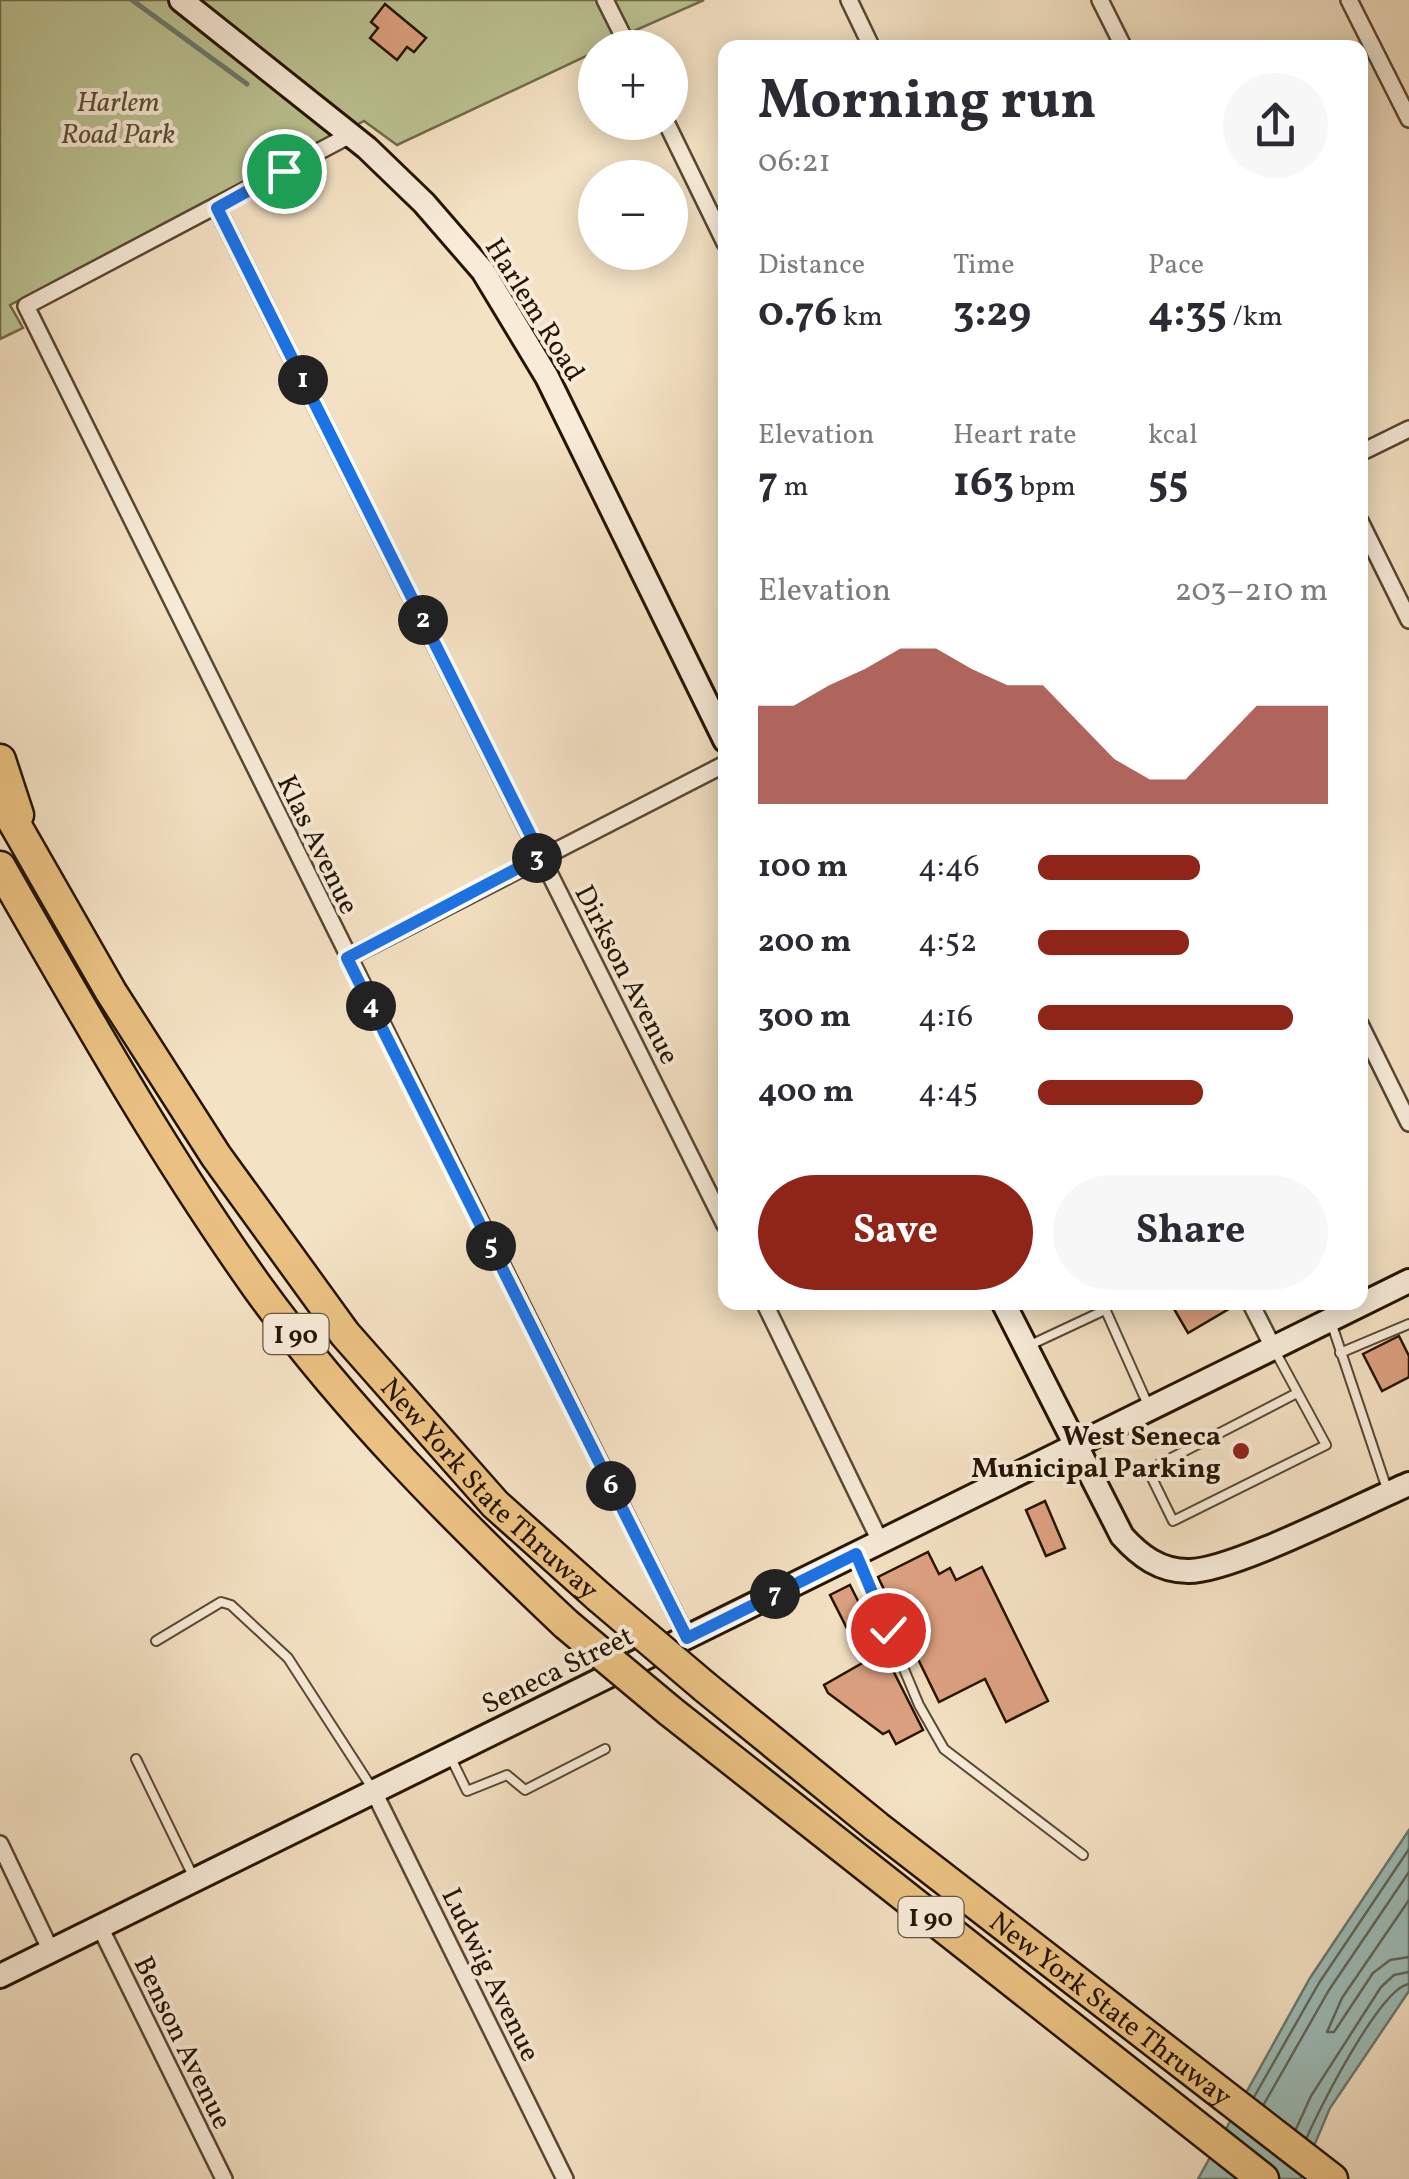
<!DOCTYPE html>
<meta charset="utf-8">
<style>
:root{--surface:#fff;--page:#f7f7f7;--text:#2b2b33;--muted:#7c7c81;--accent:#8f2418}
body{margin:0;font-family:Vollkorn,serif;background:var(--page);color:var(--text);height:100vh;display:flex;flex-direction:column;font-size:38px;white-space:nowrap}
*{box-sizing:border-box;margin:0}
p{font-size:32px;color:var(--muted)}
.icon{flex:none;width:55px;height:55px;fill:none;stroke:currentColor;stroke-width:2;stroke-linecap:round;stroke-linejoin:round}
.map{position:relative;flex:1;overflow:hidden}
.side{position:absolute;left:718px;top:40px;width:650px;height:1270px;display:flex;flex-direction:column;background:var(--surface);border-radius:20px;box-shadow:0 5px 25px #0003}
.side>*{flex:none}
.buttons{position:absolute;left:578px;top:30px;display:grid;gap:20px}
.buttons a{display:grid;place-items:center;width:110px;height:110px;border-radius:50%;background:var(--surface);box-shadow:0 5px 25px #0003;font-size:50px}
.pin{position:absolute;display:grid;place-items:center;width:85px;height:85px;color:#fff;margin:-42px;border:5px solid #fff;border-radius:50%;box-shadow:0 2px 10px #0007}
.km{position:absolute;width:50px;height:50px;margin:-25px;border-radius:50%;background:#222;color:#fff;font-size:28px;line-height:50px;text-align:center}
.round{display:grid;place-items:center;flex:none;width:105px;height:105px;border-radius:52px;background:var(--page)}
.summary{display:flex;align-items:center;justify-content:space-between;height:170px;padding:0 40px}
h1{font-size:55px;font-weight:700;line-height:75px}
.stats{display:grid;grid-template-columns:repeat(3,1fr);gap:15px;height:170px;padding:10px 40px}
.stats div{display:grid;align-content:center}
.stats b{font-size:42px;font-weight:700}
.stats small{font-size:28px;font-weight:400}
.stats p{font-size:28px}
.chart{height:280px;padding:20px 40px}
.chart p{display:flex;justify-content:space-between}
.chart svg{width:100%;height:180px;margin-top:10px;fill:var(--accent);opacity:.7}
.button{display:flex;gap:20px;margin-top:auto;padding:20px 40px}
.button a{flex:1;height:115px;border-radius:60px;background:var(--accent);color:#fff;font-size:40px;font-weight:700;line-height:115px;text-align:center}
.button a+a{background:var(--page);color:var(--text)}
ul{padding:0 40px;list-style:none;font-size:32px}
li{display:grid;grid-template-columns:160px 120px 1fr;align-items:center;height:75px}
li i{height:25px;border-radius:12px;background:var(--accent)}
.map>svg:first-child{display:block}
.green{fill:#bcc393;stroke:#706c4a;stroke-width:2.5}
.water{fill:#9cbdb8;stroke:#6c796f;stroke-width:2.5}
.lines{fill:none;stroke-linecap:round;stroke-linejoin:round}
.shore{stroke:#60685c;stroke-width:2.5}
.stream{stroke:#6c796f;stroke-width:5}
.building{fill:#dda181;stroke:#251401;stroke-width:2.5}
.lane-casing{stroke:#594832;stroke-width:12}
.street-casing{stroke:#594832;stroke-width:20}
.secondary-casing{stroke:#251401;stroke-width:28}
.highway-casing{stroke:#251401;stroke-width:35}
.lane{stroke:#f8ecd9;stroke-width:8}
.street{stroke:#f8ecd9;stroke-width:15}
.secondary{stroke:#f8ecd9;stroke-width:22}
.highway{stroke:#eac182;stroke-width:30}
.highway-bridge-casing{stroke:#251401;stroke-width:35;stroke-linecap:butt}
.highway-bridge{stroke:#eac182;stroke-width:30}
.route-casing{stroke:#fff;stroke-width:20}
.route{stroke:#1a73e8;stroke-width:12}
.poi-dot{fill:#8f2418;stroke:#f8ecd9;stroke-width:4}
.labels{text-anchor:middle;stroke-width:8;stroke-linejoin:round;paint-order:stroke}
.shield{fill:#f8ecd9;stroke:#645542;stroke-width:2.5}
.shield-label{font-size:25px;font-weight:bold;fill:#251401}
.park-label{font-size:28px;font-style:italic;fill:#5a5134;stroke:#f8ecd9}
.street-label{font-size:28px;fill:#251401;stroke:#f8ecd9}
.poi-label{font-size:28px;font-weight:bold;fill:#251401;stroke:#f8ecd9;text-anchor:end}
</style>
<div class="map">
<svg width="1409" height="2179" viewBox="0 0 1409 2179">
<rect width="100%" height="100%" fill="#f4e2c4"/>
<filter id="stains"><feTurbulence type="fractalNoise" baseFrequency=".002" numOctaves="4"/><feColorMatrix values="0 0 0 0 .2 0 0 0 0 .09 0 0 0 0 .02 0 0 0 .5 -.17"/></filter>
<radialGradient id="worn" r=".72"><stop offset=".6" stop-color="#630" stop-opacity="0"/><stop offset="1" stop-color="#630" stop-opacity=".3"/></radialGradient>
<!-- green -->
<polygon class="green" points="0,0 704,0 595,48 595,52 397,145 364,121 10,305 23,328 0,339"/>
<!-- water -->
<polygon class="water" points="1409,1830 1409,1991 1330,2108 1300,2179 1198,2179 1310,1978"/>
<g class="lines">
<!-- shore -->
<g class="shore">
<polyline points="1409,1900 1342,1998 1327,2032 1334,2032 1373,1973 1390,1960 1409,1957"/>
<polyline points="1254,2097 1319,1983 1409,1849"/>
<polyline points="1264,2104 1329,1990 1409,1872"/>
<polyline points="1296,2129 1311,2096 1381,1987 1394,1975 1409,1972"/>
<path d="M 1307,2137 C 1319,2109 1381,1987 1409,1984"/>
</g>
<!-- stream -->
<polyline class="stream" points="132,0 247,84"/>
</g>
<!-- building -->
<g class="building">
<polygon points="385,4 426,38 414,52 407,47 397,60 370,38 378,28 371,22"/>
<polygon points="1170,1302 1239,1302 1239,1303 1188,1333"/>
<polygon points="1399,1336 1409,1356 1409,1377 1382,1391 1363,1354"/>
<polygon points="1045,1501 1065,1548 1046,1556 1026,1510"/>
<polygon points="928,1552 939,1574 950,1568 956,1580 982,1567 1048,1701 1006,1722 985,1679 939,1702 878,1577"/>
<polygon points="850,1585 923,1730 896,1744 889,1731 883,1734 828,1693 824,1685 864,1662 830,1595"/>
</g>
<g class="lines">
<defs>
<g id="lane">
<polyline points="1102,1302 1148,1405"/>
<polyline points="1331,1322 1387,1489"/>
<polyline points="1028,1346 1105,1310"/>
<polyline points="1275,1351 1326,1445 1173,1521 1148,1470 1297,1393"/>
<polyline points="1340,1353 1409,1324"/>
<polyline points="857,1557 919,1705 944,1749 1083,1855"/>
<polyline points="156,1641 221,1602 231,1605 288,1658 372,1788"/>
<polyline points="450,1756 467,1791 507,1775 525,1790 605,1749"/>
<polyline points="136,1759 193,1876"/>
</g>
<g id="street">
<polyline points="605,0 629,48"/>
<polyline points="849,0 872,48"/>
<polyline points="1100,0 1124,48"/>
<polyline points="1349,0 1409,119"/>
<polyline points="666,122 725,243"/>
<polyline points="350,135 26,306 687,1638"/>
<polyline points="217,208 725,1225"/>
<polyline points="1360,453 1409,429"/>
<polyline points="1360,521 1409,620"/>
<polyline points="347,958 725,764"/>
<polyline points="1360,1024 1409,1123"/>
<polyline points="764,1302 881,1543"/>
<polyline points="1250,1302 1273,1347"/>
<polyline points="374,1792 565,2179"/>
<polyline points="0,1844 51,1951"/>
<polyline points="100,1927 224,2179"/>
</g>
<g id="secondary">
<polyline points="181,0 367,148 424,203 483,271 547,377 725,740"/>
<path d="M 1003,1302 L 1122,1536 C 1140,1556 1160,1571 1188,1571 C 1231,1572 1362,1504 1409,1484"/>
<polyline points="0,1976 1409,1281"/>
</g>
<g id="highway">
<polyline points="0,760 18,815"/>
<path id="s1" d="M 0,798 L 111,992 L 216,1156 L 345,1334 L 495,1504 L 599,1597"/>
<path d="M 0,867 C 82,1010 162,1153 258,1288 C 347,1411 456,1520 566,1624"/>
<path id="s2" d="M 705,1687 L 877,1827 L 1332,2179"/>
<polyline points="670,1711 1263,2179"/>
</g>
</defs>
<!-- lane casing -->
<use href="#lane" class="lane-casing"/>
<!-- street casing -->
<use href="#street" class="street-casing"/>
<!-- secondary casing -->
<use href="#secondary" class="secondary-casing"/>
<!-- highway casing -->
<use href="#highway" class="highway-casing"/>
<!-- lane -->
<use href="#lane" class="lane"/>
<!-- street -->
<use href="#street" class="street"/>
<!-- secondary -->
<use href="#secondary" class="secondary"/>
<!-- highway -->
<use href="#highway" class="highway"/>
<defs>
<g id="highway-bridge">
<polyline points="599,1597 705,1687"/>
<polyline points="566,1624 670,1711"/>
</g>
</defs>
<!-- highway-bridge casing -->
<use href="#highway-bridge" class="highway-bridge-casing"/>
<!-- highway-bridge -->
<use href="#highway-bridge" class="highway-bridge"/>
</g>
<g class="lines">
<defs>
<polyline id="route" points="284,171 217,208 541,856 347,958 687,1638 856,1554 888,1630"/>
</defs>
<!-- route casing -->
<use href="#route" class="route-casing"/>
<!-- route -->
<use href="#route" class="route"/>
</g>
<!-- markers -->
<circle class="poi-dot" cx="1241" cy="1451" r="10"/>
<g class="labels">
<!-- shield labels -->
<g class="shield">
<rect x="263.5" y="1314" width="65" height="40" rx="8"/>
<rect x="898.5" y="1897" width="65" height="40" rx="8"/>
</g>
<g class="shield-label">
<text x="296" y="1343">I 90</text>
<text x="931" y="1926">I 90</text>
</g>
<!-- park labels -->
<g class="park-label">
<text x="118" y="111">Harlem<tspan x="118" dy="32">Road Park</tspan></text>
</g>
<!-- street labels -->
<g class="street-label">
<text transform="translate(536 309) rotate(58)" y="10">Harlem Road</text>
<text transform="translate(319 844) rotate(64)" y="10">Klas Avenue</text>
<text transform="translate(628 974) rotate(63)" y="10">Dirkson Avenue</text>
<text dy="10" stroke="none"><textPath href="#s1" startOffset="850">New York State Thruway</textPath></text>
<text transform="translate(557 1669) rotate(-26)" y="10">Seneca Street</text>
<text transform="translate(492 1974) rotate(64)" y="10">Ludwig Avenue</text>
<text dy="10" stroke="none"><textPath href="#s2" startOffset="518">New York State Thruway</textPath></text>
<text transform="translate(184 2042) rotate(64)" y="10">Benson Avenue</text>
</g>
<!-- poi labels -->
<g class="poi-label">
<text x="1221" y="1445">West Seneca<tspan x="1221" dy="32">Municipal Parking</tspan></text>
</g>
</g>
<rect width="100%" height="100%" filter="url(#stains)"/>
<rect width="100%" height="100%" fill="url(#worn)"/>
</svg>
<div class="buttons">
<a>+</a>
<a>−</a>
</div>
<div class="pin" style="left:284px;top:171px;background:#1e9e55"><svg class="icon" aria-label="arrive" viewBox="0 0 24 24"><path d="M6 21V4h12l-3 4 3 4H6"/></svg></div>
<div class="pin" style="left:888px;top:1630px;background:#d93025"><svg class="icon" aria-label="check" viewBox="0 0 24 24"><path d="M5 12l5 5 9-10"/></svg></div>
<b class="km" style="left:303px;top:380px">1</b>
<b class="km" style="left:423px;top:620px">2</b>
<b class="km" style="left:537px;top:858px">3</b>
<b class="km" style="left:371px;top:1006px">4</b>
<b class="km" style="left:491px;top:1246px">5</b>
<b class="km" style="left:611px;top:1486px">6</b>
<b class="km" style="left:775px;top:1594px">7</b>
<section class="side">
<div class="summary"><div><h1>Morning run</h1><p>06:21</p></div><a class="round"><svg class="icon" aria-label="share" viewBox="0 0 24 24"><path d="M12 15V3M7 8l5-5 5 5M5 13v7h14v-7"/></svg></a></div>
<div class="stats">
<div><p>Distance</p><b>0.76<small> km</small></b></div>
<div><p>Time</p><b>3:29</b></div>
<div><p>Pace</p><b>4:35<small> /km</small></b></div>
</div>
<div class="stats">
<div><p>Elevation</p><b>7<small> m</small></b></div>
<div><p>Heart rate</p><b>163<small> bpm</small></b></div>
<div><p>kcal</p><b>55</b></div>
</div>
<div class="chart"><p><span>Elevation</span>203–210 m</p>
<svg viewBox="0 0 160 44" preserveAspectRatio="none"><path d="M0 44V20L10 20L20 15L30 11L40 6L50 6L60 11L70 15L80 15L90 24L100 33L110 38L120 38L130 29L140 20L150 20L160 20V44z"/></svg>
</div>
<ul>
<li><b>100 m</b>4:46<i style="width:56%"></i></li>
<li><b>200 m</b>4:52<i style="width:52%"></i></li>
<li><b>300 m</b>4:16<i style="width:88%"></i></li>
<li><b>400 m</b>4:45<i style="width:57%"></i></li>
</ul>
<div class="button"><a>Save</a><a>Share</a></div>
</section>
</div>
